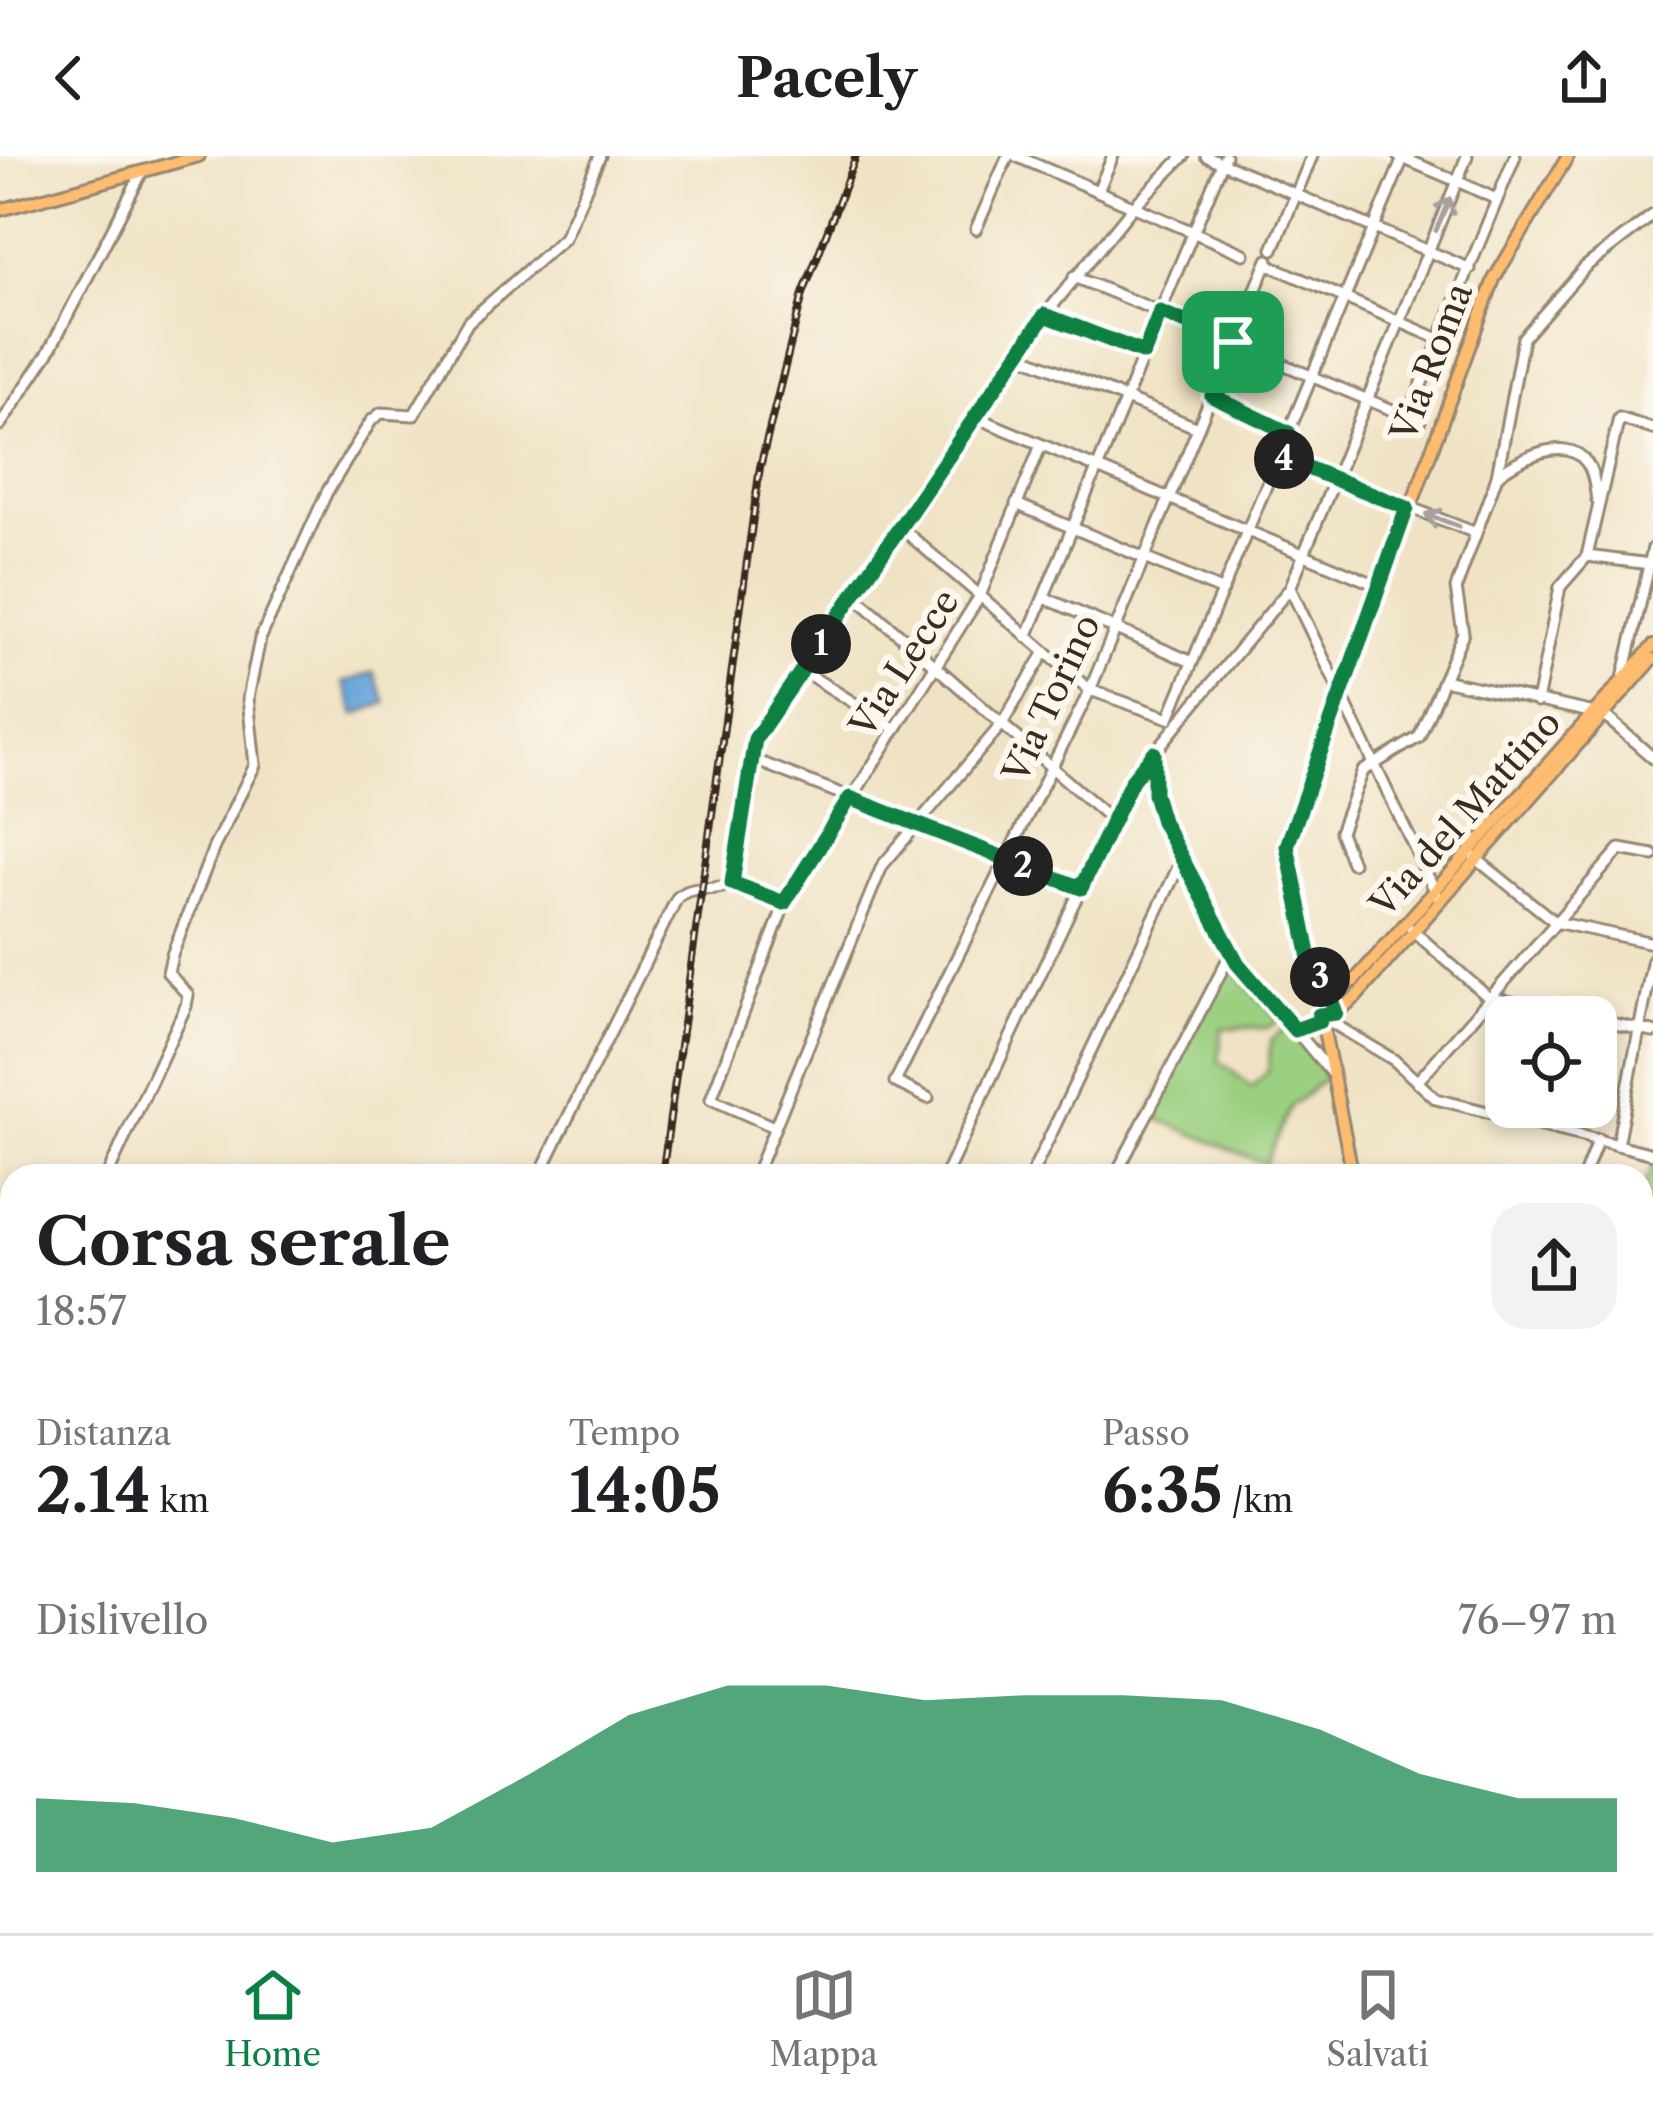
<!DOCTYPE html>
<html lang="it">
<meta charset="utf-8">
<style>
:root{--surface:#fff;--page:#f2f2f2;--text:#202124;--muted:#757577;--line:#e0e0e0;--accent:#0b8043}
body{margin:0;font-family:"Libre Caslon Text",serif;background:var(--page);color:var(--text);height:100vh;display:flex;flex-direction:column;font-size:45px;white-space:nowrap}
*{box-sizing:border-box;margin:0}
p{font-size:39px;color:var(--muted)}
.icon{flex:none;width:66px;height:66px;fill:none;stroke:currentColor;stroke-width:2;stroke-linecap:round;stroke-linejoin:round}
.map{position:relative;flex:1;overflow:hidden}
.drawer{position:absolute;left:0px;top:1008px;width:1653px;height:771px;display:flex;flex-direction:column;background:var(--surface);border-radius:36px 36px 0 0;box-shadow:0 6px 18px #0003}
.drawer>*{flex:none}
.buttons{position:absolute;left:1485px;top:840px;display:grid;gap:24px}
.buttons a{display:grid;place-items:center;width:132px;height:132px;border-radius:24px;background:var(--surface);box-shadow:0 6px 18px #0003;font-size:60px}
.pin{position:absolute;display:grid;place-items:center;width:102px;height:102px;color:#fff;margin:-51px;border-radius:24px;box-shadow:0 6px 18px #0006}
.km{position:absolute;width:60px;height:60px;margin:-30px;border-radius:50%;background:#222;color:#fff;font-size:33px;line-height:60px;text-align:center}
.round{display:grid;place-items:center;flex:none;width:126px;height:126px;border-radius:36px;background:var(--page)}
.summary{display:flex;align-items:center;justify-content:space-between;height:204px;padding:0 36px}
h1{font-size:66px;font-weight:800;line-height:90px}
.stats{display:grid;grid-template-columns:repeat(3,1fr);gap:18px;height:204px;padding:12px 36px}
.stats div{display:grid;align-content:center}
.stats b{font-size:60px;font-weight:800}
.stats small{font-size:33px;font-weight:400}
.stats p{font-size:33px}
.chart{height:336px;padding:24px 36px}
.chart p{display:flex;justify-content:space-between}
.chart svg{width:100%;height:216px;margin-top:12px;fill:var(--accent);opacity:.7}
header{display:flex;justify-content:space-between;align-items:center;height:156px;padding:0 36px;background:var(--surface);font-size:54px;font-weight:800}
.menu{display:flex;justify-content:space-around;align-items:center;height:168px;border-top:3px solid var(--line);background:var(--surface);font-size:33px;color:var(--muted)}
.menu a{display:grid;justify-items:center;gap:6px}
.menu .current{color:var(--accent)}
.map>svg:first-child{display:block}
.green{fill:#9cd081;stroke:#6c7d50;stroke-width:3}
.water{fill:#67a6d9;stroke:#51687c;stroke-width:3}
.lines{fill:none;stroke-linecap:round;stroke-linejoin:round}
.minor-casing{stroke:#968672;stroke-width:15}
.major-casing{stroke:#968672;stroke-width:16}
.minor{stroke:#fff;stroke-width:9}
.major{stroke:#fdbc70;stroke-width:10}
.rail-casing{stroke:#3b2a1e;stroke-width:8}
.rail{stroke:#fbf7ec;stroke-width:3;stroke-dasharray:9;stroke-linecap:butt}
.oneway{stroke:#a79f9a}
.route-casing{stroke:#fff;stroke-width:24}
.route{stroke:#0b8043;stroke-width:15}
.labels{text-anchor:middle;stroke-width:12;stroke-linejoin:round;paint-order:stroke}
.street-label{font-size:36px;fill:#3b2a1e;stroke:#fbf7ec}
</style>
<header><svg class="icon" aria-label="back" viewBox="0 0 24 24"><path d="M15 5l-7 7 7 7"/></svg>Pacely<svg class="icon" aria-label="share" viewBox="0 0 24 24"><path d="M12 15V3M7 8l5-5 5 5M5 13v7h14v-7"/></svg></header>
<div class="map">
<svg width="1653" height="1777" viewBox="0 0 1653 1777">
<rect width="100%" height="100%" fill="#fbf7ec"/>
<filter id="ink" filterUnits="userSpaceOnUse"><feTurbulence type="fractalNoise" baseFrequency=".00833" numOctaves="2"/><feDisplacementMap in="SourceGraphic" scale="24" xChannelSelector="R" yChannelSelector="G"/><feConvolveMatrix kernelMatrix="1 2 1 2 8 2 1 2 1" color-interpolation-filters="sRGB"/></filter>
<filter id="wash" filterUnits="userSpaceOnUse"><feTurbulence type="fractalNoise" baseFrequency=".004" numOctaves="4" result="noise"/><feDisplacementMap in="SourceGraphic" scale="48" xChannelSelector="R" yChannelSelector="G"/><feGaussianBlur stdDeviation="2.7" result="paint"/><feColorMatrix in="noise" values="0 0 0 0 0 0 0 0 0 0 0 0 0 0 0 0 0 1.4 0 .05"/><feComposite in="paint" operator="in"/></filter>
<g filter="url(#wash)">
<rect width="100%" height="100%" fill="#f0e3c5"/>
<!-- green -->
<g class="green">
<polygon points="1227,809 1280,864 1268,872 1222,872 1219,905 1252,931 1268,915 1271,883 1288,870 1327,921 1291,950 1265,1008 1149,959"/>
<polygon points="1653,1008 1653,1116 1641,1107 1641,1036"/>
</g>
<!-- water -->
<polygon class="water" points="374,516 386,547 356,558 343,527"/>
</g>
<g filter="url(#ink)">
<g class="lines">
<defs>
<g id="minor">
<polyline points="1016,0 1244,98"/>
<polyline points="1206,0 1470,113"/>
<polyline points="1398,0 1457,25 1467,0"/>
<polyline points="1098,35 1113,0"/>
<polyline points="976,73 1008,0"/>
<polyline points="1273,93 1312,0"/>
<path d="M 1268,104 L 1198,272 L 1126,243 L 1160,156 C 1247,192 1333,231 1420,265"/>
<polyline points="1267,108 1439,183"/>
<polyline points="1074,121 1160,156 1225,0"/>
<polyline points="1045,159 1144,197"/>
<polyline points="1017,198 1126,243 1027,481"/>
<polyline points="1212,240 1289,277"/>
<polyline points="1408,261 1515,0"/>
<polyline points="978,262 1379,430"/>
<polyline points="0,269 48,197 142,16"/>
<polyline points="1279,301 1476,377"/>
<path d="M 1497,320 C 1515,304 1566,278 1586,306 C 1594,315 1595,332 1597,344"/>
<polyline points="1016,348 1223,435"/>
<polyline points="901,372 1090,534 1169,562 1404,0"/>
<polyline points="1587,400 1650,408"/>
<polyline points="855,440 1113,665"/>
<polyline points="1045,442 1192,506"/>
<polyline points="803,515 894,572"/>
<polyline points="1443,524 1604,559 1653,602"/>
<polyline points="1622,527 1653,392"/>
<polyline points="1537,546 1560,431 1587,400 1619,262 1653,273"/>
<polyline points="1154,597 1158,654 1231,797 1332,918"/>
<polyline points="752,603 1081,732"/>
<polyline points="1474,701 1555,766 1653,787"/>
<polyline points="1352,707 1340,676 1363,615 1419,581 1463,477 1456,432 1497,320 1523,182 1585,111 1653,59"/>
<polyline points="732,727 785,747"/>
<polyline points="1437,739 1290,432 1457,25 1496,43"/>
<polyline points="1411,773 1488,841 1583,861"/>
<polyline points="1324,824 1336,857"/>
<polyline points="1319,859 1394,904 1436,943 1653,998"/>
<polyline points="1596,864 1653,876"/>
<polyline points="1417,926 1620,693 1653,699"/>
<polyline points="928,942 895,926 1090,534 1198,272"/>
<polyline points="774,971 711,943 785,747 980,440 1041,289"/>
<polyline points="1617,989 1653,802"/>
<polyline points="107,1020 186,850 188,839 168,817 172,799 214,691 255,609 248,542 260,483 327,336 371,265 381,257 414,259 468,166 564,82 600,0"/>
<path d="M 539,1020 L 677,742 C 694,726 714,738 732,727 L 755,583 L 1045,159 L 1133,51 L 1184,0"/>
<polyline points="755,1020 882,710 1002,568 1045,496"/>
<polyline points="945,1020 1132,624 1290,432"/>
<polyline points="1031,1020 1183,701"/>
<polyline points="1115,1020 1231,797"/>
<polyline points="1584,1020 1598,983"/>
<polyline points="0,1163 12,1165"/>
<polyline points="0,1551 12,1562"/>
<polyline points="1641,1620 1653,1623"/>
<polyline points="296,1767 322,1777"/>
<polyline points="1056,1767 1058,1777"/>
<polyline points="1194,1767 1196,1777"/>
<polyline points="1514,1767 1517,1777"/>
<polyline points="210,1777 213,1767"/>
</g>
<g id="major">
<polyline points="0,54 199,0"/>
<polyline points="1315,816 1335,830 1354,825 1653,490"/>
<polyline points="1319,859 1336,857 1356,841 1653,503"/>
<polyline points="1353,1020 1287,690 1494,123 1568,0"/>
<polyline points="0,1583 12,1591"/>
<polyline points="1641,1642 1653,1645"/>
</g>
</defs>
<!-- minor casing -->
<use href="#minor" class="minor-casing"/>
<!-- major casing -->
<use href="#major" class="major-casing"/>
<!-- minor -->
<use href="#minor" class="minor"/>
<!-- major -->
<use href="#major" class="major"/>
<defs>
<g id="rail">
<polyline points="662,1020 760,311 803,138 856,0"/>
<polyline points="559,1777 560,1767"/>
</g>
</defs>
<!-- rail casing -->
<use href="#rail" class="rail-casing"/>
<!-- rail -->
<use href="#rail" class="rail"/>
</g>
<!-- one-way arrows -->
<defs><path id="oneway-shaft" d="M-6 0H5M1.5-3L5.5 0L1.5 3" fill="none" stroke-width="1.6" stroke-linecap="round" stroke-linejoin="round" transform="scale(3)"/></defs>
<g class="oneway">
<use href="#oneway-shaft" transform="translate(1443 58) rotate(-67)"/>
<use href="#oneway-shaft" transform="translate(1442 364) rotate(-160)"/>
</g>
</g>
<g class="lines" filter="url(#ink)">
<defs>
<polygon id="route" points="1160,156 1233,186 1212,240 1289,277 1280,301 1407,352 1287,690 1312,812 1324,824 1336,857 1319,859 1320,865 1295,874 1238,808 1162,665 1154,638 1154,597 1132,624 1081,732 850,642 784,747 732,727 755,583 1045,159 1144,197"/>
</defs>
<!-- route casing -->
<use href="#route" class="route-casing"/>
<!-- route -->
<use href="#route" class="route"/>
</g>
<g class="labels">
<!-- street labels -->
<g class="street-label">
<text transform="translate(1431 206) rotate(-69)" y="13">Via Roma</text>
<text transform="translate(904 507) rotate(-57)" y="13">Via Lecce</text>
<text transform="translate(1051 542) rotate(-65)" y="13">Via Torino</text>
<text transform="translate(1465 657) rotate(-48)" y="13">Via del Mattino</text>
</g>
</g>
</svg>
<div class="buttons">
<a><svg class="icon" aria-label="locate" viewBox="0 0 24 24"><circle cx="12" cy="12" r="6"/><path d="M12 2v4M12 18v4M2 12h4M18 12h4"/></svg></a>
</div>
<div class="pin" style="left:1233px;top:186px;background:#1e9e55"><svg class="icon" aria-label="arrive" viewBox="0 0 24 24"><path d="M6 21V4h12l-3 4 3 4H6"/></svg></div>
<b class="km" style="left:821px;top:488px">1</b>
<b class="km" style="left:1023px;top:710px">2</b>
<b class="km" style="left:1320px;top:821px">3</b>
<b class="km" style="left:1284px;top:303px">4</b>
<section class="drawer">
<div class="summary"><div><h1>Corsa serale</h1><p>18:57</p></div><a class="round"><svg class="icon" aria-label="share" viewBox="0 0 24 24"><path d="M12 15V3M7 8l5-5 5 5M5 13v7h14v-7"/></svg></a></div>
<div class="stats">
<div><p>Distanza</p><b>2.14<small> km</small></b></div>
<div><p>Tempo</p><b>14:05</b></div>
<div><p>Passo</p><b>6:35<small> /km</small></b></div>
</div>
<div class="chart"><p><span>Dislivello</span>76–97 m</p>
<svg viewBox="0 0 160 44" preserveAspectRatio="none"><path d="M0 44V29L10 30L20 33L30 38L40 35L50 24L60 12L70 6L80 6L90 9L100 8L110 8L120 9L130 15L140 24L150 29L160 29V44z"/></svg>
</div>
</section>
</div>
<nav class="menu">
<a class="current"><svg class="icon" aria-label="home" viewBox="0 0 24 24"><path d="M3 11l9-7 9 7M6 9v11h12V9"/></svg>Home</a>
<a><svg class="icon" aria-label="map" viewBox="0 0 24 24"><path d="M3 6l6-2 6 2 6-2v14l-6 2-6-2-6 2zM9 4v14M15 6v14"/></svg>Mappa</a>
<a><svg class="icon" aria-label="saved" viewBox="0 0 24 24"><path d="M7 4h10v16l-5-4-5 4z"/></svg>Salvati</a>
</nav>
